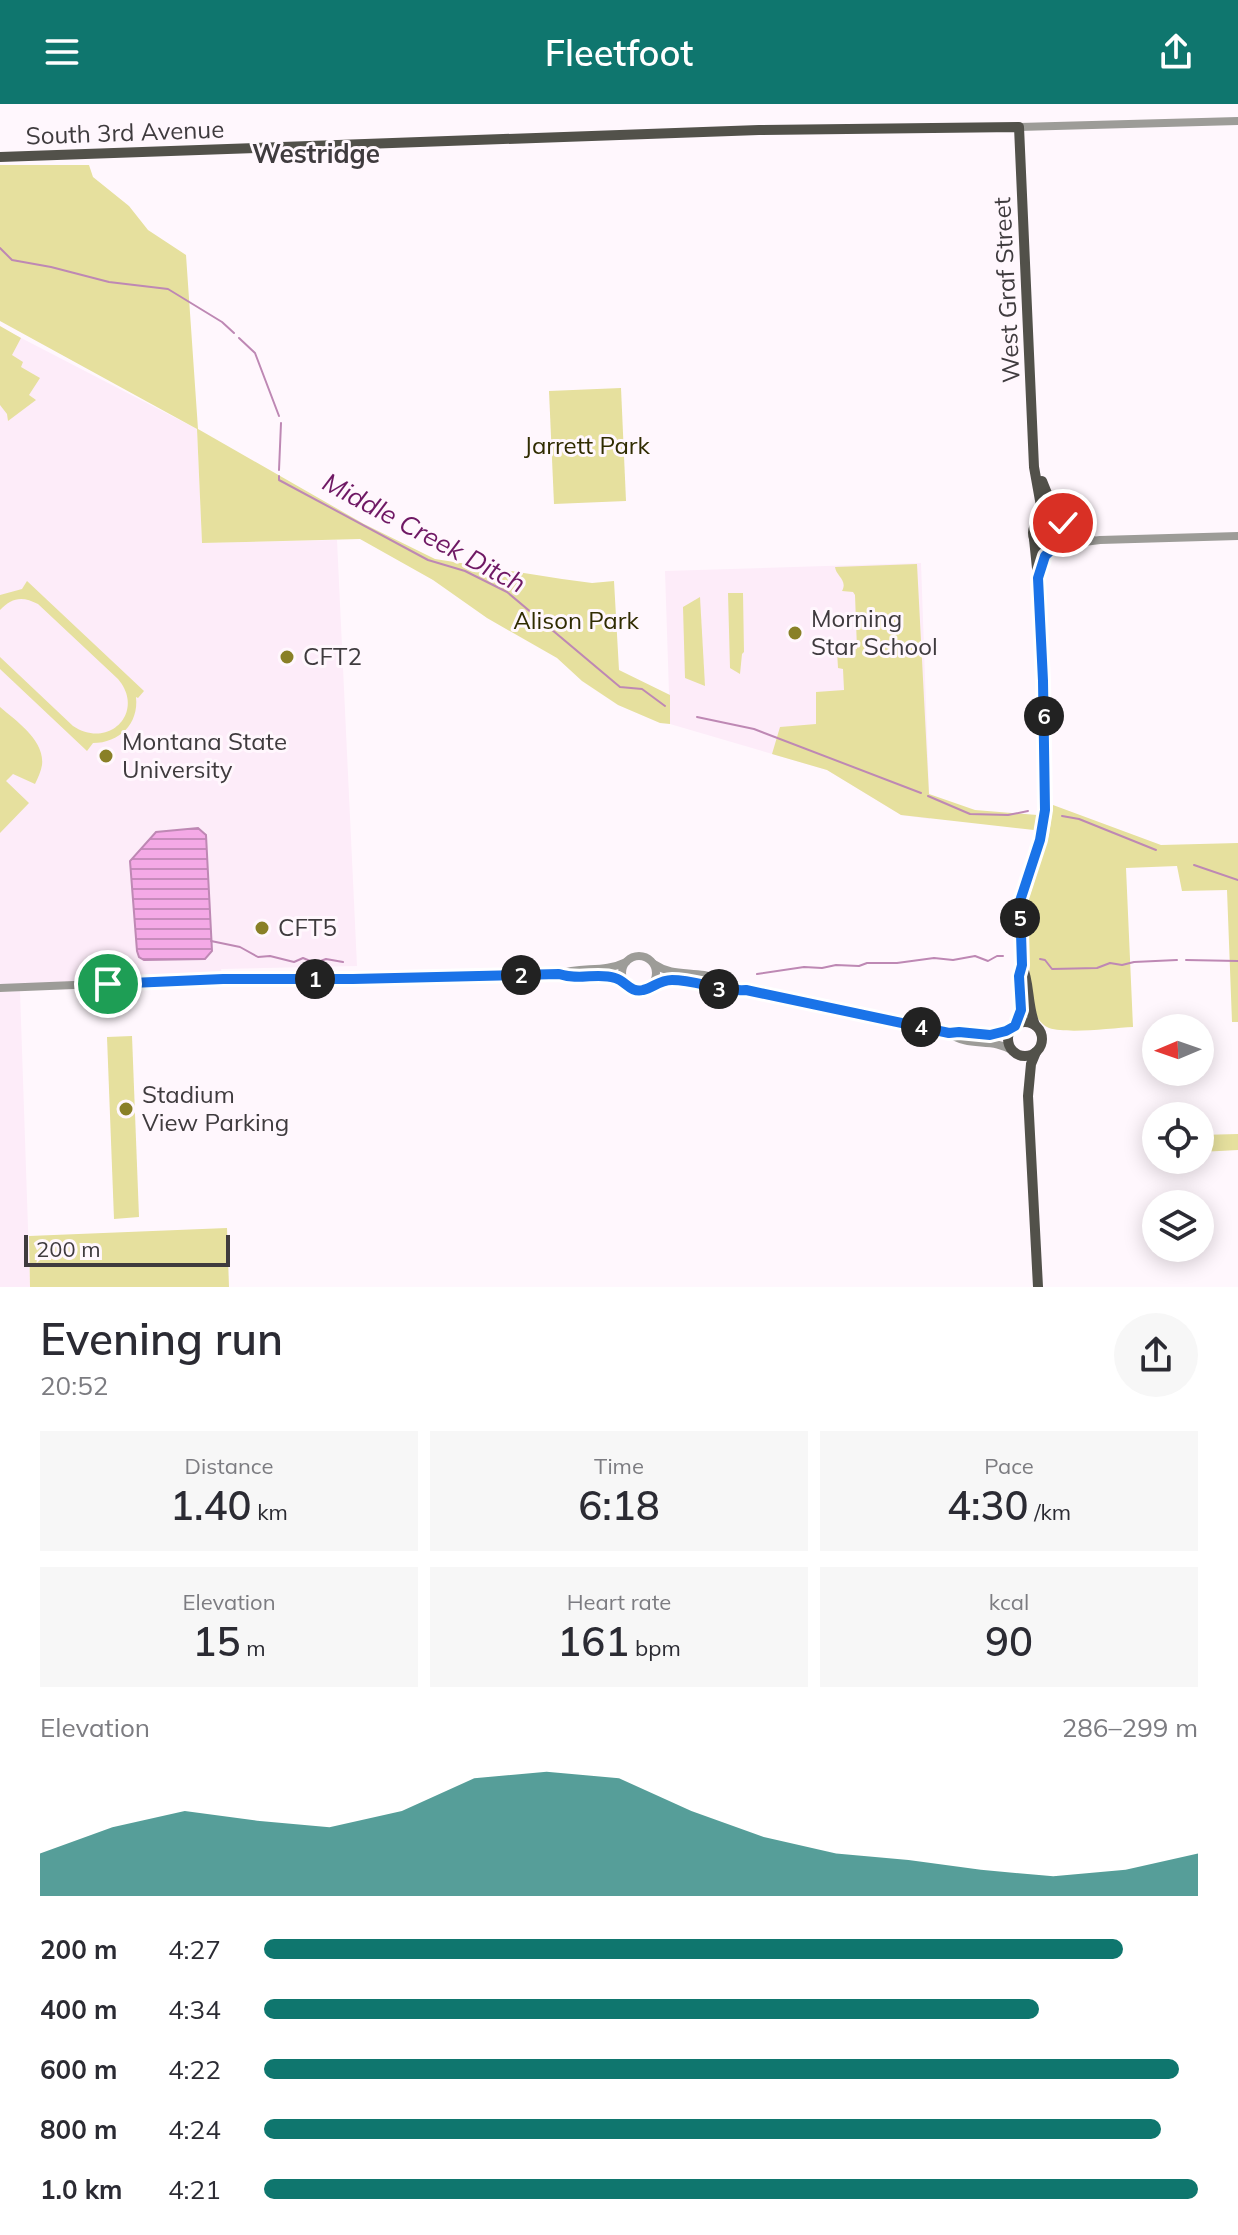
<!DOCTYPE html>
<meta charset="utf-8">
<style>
:root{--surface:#fff;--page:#f7f7f7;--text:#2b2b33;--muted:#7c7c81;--accent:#0f766e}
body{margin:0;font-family:Mulish,sans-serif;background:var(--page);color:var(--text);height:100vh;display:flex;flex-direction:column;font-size:30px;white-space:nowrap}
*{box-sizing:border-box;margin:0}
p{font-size:26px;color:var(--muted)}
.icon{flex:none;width:44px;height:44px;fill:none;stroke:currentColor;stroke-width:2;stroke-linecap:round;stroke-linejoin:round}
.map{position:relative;height:1183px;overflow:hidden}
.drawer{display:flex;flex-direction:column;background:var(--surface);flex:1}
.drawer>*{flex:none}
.needle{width:52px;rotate:268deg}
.tools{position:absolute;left:1142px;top:910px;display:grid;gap:16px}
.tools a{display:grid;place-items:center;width:72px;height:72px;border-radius:50%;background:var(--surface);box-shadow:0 4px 20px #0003;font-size:40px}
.scale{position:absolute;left:24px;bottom:20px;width:206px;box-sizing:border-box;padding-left:8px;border:4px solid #3f3b3e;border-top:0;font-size:22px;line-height:28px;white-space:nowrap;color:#3f3b3e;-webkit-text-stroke:6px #fff7fd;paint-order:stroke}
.pin{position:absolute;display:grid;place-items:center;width:68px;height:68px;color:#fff;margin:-34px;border:4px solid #fff;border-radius:50%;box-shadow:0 2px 8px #0007}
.km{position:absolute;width:40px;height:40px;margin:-20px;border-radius:50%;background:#222;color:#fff;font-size:22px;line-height:40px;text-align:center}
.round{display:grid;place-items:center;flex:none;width:84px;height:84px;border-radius:42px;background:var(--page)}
.overview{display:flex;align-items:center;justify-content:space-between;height:136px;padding:0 40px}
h1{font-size:44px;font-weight:600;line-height:60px}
.figures{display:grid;grid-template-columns:repeat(3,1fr);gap:12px;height:136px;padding:8px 40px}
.figures div{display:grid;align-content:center;border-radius:0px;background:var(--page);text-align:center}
.figures b{font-size:40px;font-weight:600}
.figures small{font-size:22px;font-weight:400}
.figures p{font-size:22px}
.chart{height:224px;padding:16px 40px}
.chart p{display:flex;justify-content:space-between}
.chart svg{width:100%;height:144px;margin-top:8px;fill:var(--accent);opacity:.7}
ul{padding:0 40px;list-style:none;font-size:26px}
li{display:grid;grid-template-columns:128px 96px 1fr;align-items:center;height:60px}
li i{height:20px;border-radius:10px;background:var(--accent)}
header{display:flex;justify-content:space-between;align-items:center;height:104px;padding:0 40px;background:var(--accent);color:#fff;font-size:36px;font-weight:600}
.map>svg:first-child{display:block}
.built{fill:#fdecf9}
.green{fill:#e6e09e}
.water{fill:url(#water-rules);stroke:#be88b4;stroke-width:2}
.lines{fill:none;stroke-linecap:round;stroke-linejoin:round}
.stream{stroke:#be88b4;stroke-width:2}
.minor{stroke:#9d9c98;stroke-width:8}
.major{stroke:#52514a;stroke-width:10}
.route-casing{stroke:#fff;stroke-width:16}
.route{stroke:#1a73e8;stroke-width:10}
.poi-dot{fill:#898027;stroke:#fff7fd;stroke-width:3}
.labels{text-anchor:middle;stroke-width:6;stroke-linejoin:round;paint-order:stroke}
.street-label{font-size:24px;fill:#3f3b3e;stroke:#fff7fd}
.park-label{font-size:24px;fill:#302c01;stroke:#fff7fd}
.poi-label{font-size:24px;fill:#3f3b3e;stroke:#fff7fd;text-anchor:start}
.neighbourhood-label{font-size:26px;font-weight:bold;fill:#3f3b3e;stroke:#fff7fd}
.water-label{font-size:26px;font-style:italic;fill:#6f1864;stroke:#fff7fd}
</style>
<header><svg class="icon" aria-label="menu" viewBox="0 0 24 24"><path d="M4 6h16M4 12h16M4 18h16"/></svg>Fleetfoot<svg class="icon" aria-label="share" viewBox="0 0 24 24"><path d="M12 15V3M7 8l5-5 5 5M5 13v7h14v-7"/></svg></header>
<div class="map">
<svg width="1238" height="1183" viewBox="0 0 1238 1183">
<defs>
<pattern id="water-rules" width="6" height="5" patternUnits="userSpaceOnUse" patternTransform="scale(2)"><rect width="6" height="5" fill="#f4a9e6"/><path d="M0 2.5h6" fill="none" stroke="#c78bbc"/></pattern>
</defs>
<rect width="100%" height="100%" fill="#fff7fd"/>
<!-- built -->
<g class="built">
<polygon points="0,223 197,325 202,439 337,436 357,862 221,865 223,875 0,882"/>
<polygon points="921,459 930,715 901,711 827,666 670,620 665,467"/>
<polygon points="20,887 30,1183 0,1183 0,888"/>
</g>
<!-- green -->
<g class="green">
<polygon points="0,61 89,61 93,73 129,102 148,126 186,151 198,325 364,420 435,455 562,475 592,479 614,477 619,566 670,591 670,620 660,619 618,601 582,577 557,554 487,514 433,476 360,435 202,439 197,325 0,217"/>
<polygon points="0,222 21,234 12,251 23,258 21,263 40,274 29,291 36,296 8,317 7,310 0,301"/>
<polygon points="621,284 626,397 554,400 549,287"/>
<path d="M 917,460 L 929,690 L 975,706 L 1037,711 L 1034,726 L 901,711 L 827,666 L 772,650 L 780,623 L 816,620 L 816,588 L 844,586 L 843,565 L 838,564 L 837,547 L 857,545 L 855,491 L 853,488 L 842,487 C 848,476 836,472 835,463 Z"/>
<path d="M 27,477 L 144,587 L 138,594 L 136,593 C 139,620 119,639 93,639 L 87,647 L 0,565 L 0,553 L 73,622 C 109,646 146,608 118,575 L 38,500 C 23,492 12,493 0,506 L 0,491 L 22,485 Z"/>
<polygon points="728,489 743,489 744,548 742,550 740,570 730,564"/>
<polygon points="700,493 705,582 685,574 683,503"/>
<path d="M 0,603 C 16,617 45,636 42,661 C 41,667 38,674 35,680 L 13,670 L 6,677 L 29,699 L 0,729 Z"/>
<path d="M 1053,701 L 1161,741 L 1238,739 L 1238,918 L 1232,918 L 1227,786 L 1182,787 L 1177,762 L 1126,764 L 1133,923 C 1113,924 1068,930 1049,924 C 1039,920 1034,908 1031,899 L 1027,810 L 1029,794 L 1049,731 Z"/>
<polygon points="132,932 139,1113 114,1115 107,933"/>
<polygon points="1238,1030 1238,1046 1200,1048 1200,1031"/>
<polygon points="227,1124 229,1183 30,1183 29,1132"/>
</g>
<!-- water -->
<polygon class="water" points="198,724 206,731 212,847 205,855 144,856 139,853 137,847 130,757 156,728"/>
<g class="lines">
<!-- stream -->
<g class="stream">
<polyline points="0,144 12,156 51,163 109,178 168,185 222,218 234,229"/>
<polyline points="239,234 255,249 279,312"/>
<polyline points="279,366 281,319"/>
<polyline points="279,372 279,376 428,456 465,467 507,488 620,583 642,585 665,602"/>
<polyline points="697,613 754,625 921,689"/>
<polyline points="928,692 970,710 1008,711 1028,707"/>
<polyline points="1062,712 1079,715 1156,746"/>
<polyline points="1194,761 1238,776"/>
<polyline points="211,837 240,843 258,853 270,852 294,858 303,854 315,859 326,855 343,858"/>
<polyline points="1040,855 1045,856 1052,865 1097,864 1110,859 1122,861 1134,858 1177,856"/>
<polyline points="1186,856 1238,857"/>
<polyline points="757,870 804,863 822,864 836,861 859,862 867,859 897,859 934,854 953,856 975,852 988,857 997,852 1003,852"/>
</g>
<!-- minor -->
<g class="minor">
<polyline points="1019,23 1238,17"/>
<polyline points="1064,423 1073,430 1092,435"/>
<polyline points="1060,441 1100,436 1238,432"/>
<circle cx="639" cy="869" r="17"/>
<path d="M 654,860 C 670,871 686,868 704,871 C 718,874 732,879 746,886"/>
<path d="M 560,870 C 581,877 604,867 624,878"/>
<path d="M 653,880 C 682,868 716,888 746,886 L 949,929 C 972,926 991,936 1013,923"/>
<path d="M 0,884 L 223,875 L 353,875 L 559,870 C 581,862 604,869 626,858"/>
<path d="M 949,929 C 970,945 991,932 1015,948"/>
</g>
<!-- major -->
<g class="major">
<polyline points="0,53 759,26 1019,23 1034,363 1041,402 1039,415"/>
<polyline points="1042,377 1057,414"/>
<circle cx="1049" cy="429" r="16"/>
<path d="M 1022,861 C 1030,880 1027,901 1035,921"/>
<circle cx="1025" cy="935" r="17"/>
<polyline points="1015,922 1021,906 1019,872 1022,861 1020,797 1040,736 1045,706 1043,577 1038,474 1034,435"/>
<polyline points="1036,948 1031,960 1028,992 1038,1183"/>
</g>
</g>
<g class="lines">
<defs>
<path id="route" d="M 108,880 L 223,875 L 353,875 L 559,870 C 580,877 597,868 615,874 C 626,877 630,889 643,886 C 653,884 659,876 672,876 C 697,876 721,888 746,886 L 949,929 L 959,928 L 990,931 L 1006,927 L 1015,922 L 1021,906 L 1019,872 L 1022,861 L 1020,797 L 1040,736 L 1045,706 L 1043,577 L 1038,474 L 1045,452 L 1052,445 L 1060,441 L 1064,435 L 1065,427 L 1063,419"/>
</defs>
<!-- route casing -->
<use href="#route" class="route-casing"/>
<!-- route -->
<use href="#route" class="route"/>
</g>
<!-- markers -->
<g class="poi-dot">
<circle cx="795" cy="529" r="8"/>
<circle cx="287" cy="553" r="8"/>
<circle cx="106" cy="652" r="8"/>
<circle cx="262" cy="824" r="8"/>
<circle cx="126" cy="1005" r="8"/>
</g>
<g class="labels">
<!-- street labels -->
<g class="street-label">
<text transform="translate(125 29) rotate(-2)" y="8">South 3rd Avenue</text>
<text transform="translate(1007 186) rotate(-93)" y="8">West Graf Street</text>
</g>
<!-- park labels -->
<g class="park-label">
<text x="587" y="350">Jarrett Park</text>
<text x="576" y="525">Alison Park</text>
</g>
<!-- poi labels -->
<g class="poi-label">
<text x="811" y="523">Morning<tspan x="811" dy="28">Star School</tspan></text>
<text x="303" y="561">CFT2</text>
<text x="122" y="646">Montana State<tspan x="122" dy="28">University</tspan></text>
<text x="278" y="832">CFT5</text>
<text x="142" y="999">Stadium<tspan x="142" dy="28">View Parking</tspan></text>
</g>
<!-- neighbourhood labels -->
<g class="neighbourhood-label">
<text x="316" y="59">Westridge</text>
</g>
<!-- water labels -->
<g class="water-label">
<text transform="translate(424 429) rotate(28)" y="9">Middle Creek Ditch</text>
</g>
</g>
</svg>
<div class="tools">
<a><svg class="needle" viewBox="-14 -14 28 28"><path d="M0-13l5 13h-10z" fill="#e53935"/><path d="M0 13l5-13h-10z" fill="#7c7c81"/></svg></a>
<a><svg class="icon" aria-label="locate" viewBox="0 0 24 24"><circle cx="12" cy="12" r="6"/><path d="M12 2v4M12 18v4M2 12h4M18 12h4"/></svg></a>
<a><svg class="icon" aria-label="layers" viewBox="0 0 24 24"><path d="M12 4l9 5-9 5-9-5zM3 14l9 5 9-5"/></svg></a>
</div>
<div class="scale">200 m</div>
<div class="pin" style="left:108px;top:880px;background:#1e9e55"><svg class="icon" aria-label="arrive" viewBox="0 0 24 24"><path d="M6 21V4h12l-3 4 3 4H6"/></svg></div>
<div class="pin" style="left:1063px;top:419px;background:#d93025"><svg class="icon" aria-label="check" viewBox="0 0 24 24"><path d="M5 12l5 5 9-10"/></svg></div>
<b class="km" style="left:315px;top:875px">1</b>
<b class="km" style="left:521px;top:871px">2</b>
<b class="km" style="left:719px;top:885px">3</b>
<b class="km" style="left:921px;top:923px">4</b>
<b class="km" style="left:1020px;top:814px">5</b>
<b class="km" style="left:1044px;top:612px">6</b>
</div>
<section class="drawer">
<div class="overview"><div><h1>Evening run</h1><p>20:52</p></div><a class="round"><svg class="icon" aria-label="share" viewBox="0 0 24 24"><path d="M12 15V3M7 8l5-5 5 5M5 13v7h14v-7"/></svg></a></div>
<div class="figures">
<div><p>Distance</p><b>1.40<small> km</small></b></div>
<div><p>Time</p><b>6:18</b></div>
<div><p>Pace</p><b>4:30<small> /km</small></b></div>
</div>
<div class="figures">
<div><p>Elevation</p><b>15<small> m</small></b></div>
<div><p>Heart rate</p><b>161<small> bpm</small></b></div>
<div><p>kcal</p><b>90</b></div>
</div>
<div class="chart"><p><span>Elevation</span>286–299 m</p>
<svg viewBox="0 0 160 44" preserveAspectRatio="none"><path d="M0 44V31L10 23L20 18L30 21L40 23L50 18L60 8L70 6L80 8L90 18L100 26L110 31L120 33L130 36L140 38L150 36L160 31V44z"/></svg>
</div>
<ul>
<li><b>200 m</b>4:27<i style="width:92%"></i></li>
<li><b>400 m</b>4:34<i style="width:83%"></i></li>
<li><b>600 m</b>4:22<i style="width:98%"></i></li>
<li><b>800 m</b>4:24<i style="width:96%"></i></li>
<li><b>1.0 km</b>4:21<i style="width:100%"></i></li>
</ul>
</section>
